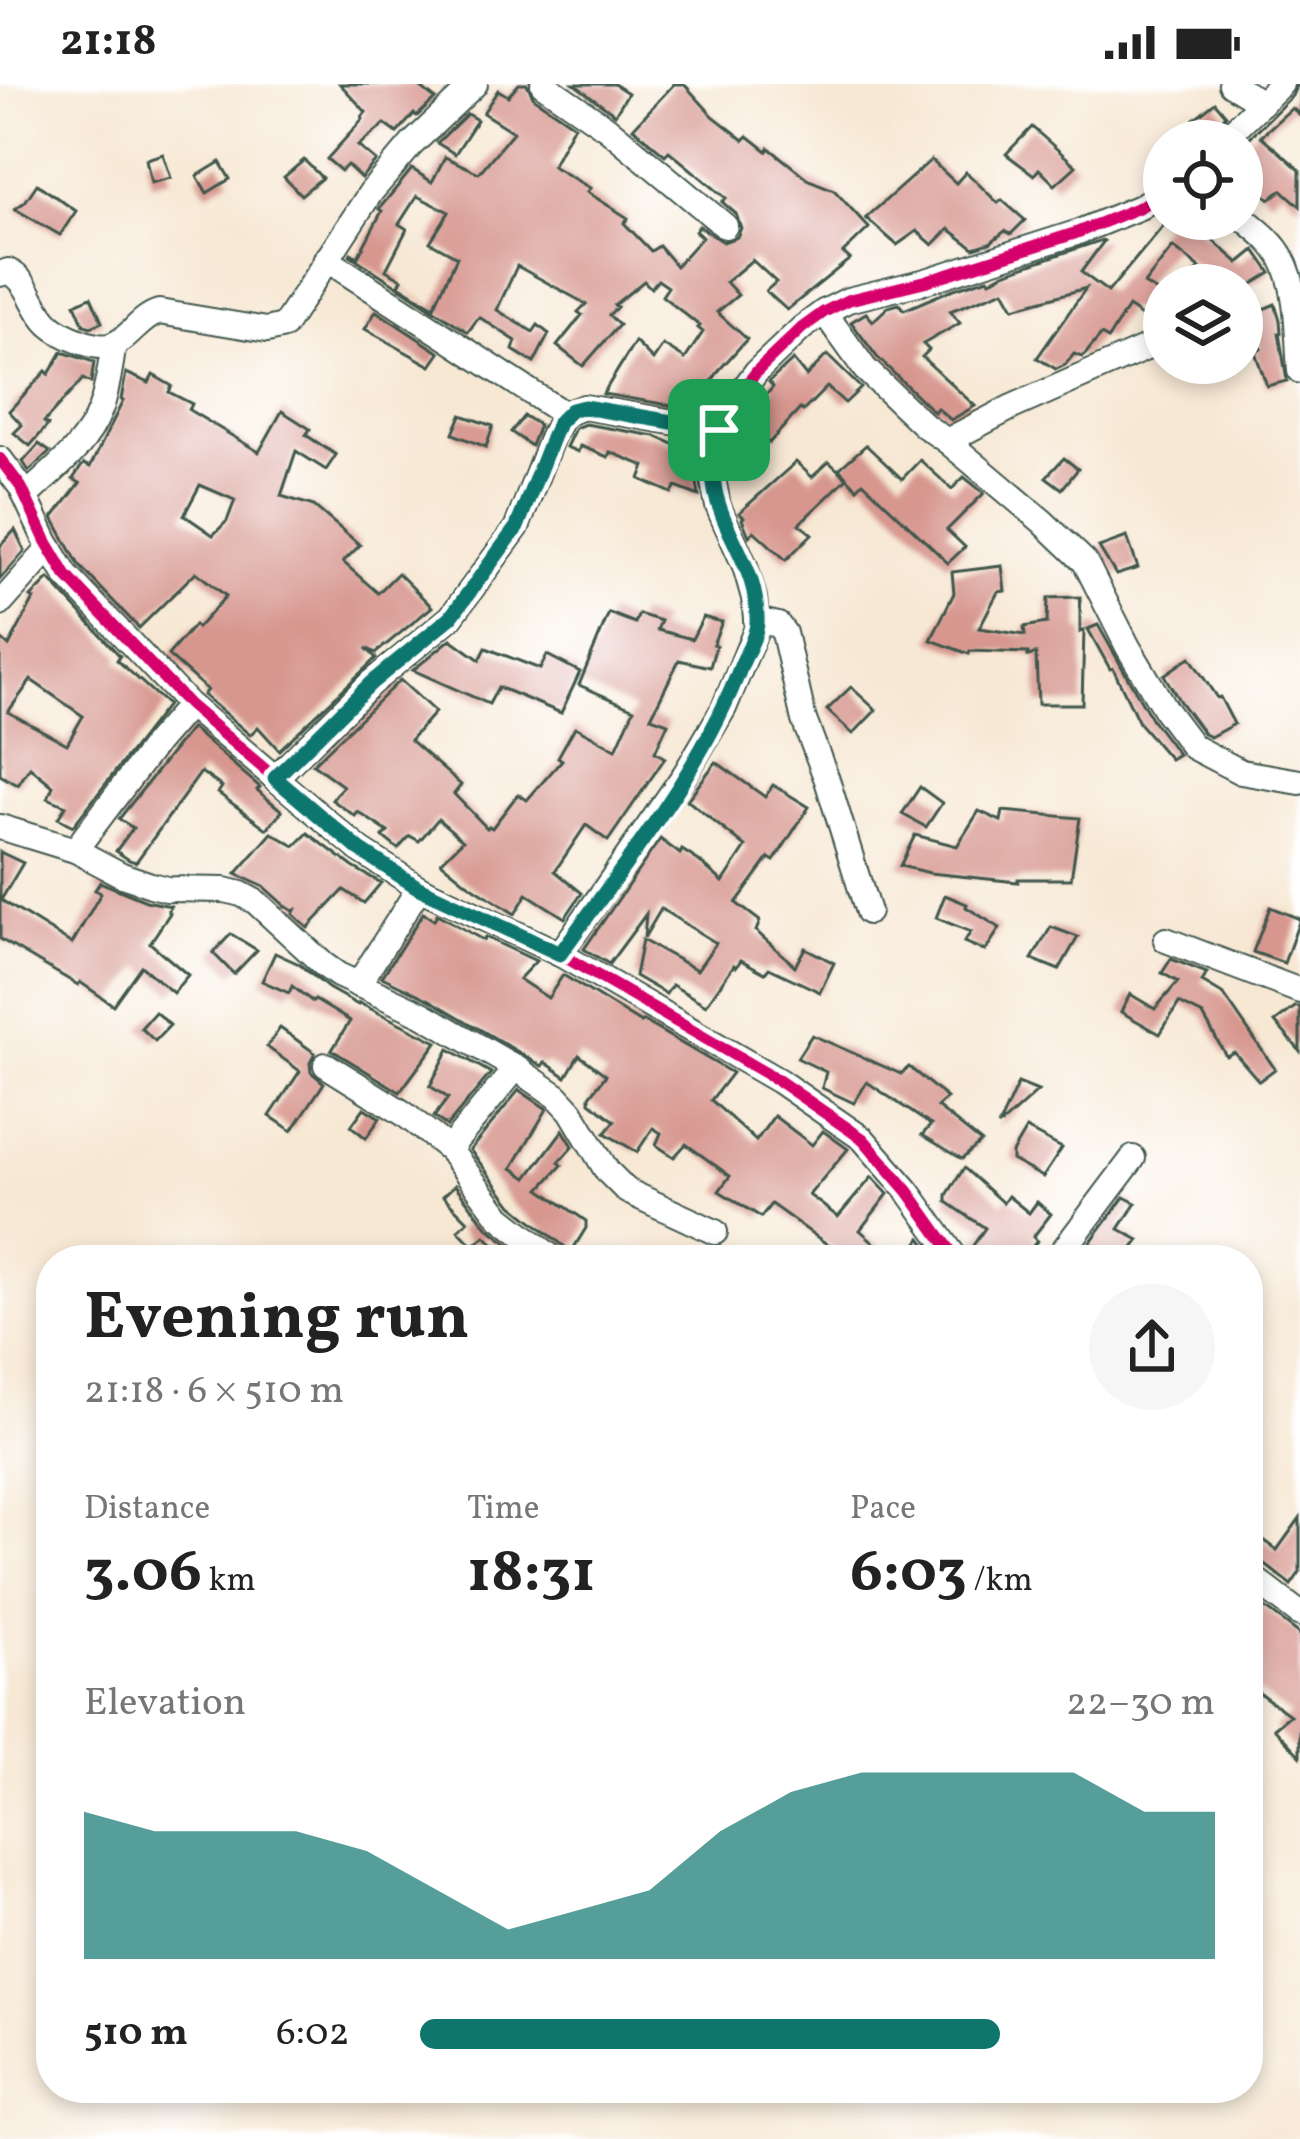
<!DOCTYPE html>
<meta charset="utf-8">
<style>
:root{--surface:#fff;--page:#f6f6f6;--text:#222;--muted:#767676;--accent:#0f766e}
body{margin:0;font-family:Vollkorn,serif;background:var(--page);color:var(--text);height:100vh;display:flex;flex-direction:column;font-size:45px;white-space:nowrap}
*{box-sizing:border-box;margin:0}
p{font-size:39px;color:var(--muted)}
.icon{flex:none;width:66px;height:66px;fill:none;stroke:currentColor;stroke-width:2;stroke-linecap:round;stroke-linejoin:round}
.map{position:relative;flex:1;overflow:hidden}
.details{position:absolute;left:36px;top:1161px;width:1227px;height:858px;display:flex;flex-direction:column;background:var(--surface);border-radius:48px;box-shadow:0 6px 18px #0003}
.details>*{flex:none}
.tools{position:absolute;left:1143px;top:36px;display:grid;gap:24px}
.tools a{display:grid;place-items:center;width:120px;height:120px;border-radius:50%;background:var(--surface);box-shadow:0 6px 18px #0003;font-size:60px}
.pin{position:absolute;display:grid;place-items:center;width:102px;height:102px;color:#fff;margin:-51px;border-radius:24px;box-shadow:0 6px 18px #0006}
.round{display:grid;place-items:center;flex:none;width:126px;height:126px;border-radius:63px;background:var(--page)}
.head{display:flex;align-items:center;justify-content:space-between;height:204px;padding:0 48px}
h1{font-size:66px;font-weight:700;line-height:90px}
.stats{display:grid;grid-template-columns:repeat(3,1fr);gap:18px;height:204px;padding:12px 48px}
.stats div{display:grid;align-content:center}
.stats b{font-size:60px;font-weight:700}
.stats small{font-size:33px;font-weight:400}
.stats p{font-size:33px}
.chart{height:336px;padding:24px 48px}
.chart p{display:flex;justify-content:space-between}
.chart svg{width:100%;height:216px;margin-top:12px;fill:var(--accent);opacity:.7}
ul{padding:0 48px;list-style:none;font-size:39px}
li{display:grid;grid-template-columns:192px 144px 1fr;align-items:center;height:90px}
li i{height:30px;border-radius:15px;background:var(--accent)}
.status{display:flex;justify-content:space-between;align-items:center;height:84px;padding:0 60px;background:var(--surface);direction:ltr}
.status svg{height:33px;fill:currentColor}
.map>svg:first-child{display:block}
.building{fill:#d7978f;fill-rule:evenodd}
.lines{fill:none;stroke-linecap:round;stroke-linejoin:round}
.minor-casing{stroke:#3f574c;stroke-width:28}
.minor{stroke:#fff;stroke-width:24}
.cycleway-casing{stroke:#fff;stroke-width:20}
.cycleway{stroke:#d6006c;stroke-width:12}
.route-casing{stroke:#fff;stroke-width:24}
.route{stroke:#0f766e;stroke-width:15}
</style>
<div class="status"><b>21:18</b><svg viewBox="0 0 49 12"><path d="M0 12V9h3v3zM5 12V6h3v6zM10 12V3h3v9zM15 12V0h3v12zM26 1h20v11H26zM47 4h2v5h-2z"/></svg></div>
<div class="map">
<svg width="1300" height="2055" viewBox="0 0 1300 2055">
<rect width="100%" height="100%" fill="#fff"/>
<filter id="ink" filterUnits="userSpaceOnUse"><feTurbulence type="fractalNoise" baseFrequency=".00833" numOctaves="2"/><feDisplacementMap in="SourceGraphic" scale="24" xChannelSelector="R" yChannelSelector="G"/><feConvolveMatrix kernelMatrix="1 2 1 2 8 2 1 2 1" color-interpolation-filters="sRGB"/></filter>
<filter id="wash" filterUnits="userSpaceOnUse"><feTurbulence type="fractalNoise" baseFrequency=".004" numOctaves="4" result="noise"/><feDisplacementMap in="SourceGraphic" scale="48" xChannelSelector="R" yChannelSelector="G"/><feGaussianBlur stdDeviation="2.7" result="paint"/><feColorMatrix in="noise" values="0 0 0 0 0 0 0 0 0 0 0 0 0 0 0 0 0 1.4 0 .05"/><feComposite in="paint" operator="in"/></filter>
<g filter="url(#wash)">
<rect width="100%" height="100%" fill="#f7e8d4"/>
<g id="blocks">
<!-- building -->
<g class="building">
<polygon points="340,0 416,0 435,15 417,32 414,30 397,49 385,40 358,62 376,77 361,94 347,81 341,87 327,75 363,35 362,33 366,28"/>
<path d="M 519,0 L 527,0 L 534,14 L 574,41 L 552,82 L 590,104 L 587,108 L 628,134 L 624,139 L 651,167 L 659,162 L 676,182 L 702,153 L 695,147 L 699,142 L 723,158 L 737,153 L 741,144 L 736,130 L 722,118 L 726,114 L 669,67 L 665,71 L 633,44 L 674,0 L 684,0 L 713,32 L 744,56 L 748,52 L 767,67 L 769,64 L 809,96 L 834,106 L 869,144 L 843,169 L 850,175 L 787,226 L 766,207 L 776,198 L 752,176 L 726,198 L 738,211 L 717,228 L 747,255 L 721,284 L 700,314 L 691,308 L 681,323 L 603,310 L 635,258 L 653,276 L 663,261 L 685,275 L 703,248 L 698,244 L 700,242 L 662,212 L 668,203 L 658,196 L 651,204 L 644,197 L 614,221 L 617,223 L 609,231 L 619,241 L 583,282 L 557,262 L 582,231 L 578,228 L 586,220 L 517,182 L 497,226 L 533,248 L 538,241 L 549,250 L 534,279 L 513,266 L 516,257 L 479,233 L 468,248 L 350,171 L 351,169 L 358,173 L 382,127 L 379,125 L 412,85 L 432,98 L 445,73 L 479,89 L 513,48 L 483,29 L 498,6 L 508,12 ZM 417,112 L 449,128 L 430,158 L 457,173 L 434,223 L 399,201 L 402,195 L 386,186 L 407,145 L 399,140 Z"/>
<polygon points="574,0 614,0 628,9 615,30"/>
<polygon points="1297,0 1300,0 1300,31 1292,24 1261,52 1300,86 1300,122 1282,106 1270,115 1242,90 1242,61 1292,12"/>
<polygon points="1215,18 1226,31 1207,49 1194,35"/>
<polygon points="467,30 477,36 455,70 437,59"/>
<polygon points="1032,43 1076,82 1055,101 1039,85 1034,91 1006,70"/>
<polygon points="163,70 171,94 151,99 146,75"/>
<polygon points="304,76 322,94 301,111 284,93"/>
<polygon points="931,76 956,99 966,88 998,119 1002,116 1025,136 1011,150 1005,147 990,159 974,164 949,145 933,161 917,147 897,161 866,134"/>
<polygon points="220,78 230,95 207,109 197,92"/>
<polygon points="37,100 76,127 60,151 15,125 25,118"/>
<polygon points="1169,135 1188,135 1239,179 1255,166 1271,189 1251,201 1183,201 1200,184 1173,163 1144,200 1164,212 1164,241 1156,242 1128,223 1108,255 1101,251 1083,273 1074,270 1065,281 1056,285 1037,274 1086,204 1014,224 1004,206 950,227 960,239 923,260 929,266 922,273 975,322 951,336 937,324 934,328 877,273 851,238 866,229 873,237 888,223 899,220 904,226 951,206 988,194 990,197 1004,189 1102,156 1104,157 1081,188 1108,208"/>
<polygon points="91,213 102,238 91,243 84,241 75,220"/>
<polygon points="1275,220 1280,236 1281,249 1279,249 1287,297 1267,302 1255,268 1261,265 1247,232"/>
<polygon points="376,227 440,269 431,282 365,245"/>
<polygon points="62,268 94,278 91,299 83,295 44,338 48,341 30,362 14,349 22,341 9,327 46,287 49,290"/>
<polygon points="827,271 861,304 845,319 827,303 803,327 800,325 769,359 742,340 773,303 769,298 793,276 806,292"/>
<path d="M 126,289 L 149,299 L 153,291 L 172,302 L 169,308 L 192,320 L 189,326 L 259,368 L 282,327 L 310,345 L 306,351 L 336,371 L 326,386 L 296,367 L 281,412 L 314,422 L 360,461 L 343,478 L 378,509 L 398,489 L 432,523 L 376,569 L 366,564 L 376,574 L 279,666 L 258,643 L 250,651 L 203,611 L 207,606 L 168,571 L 194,541 L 197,544 L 226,512 L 196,488 L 139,544 L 79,481 L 53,434 L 80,399 L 73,395 L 81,383 L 84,380 L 90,383 L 123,317 L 121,316 ZM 200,401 L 235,416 L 227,437 L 213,451 L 184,431 Z"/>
<polygon points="461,331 493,342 486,363 453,350"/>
<polygon points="524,332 539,341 531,362 511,348"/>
<polygon points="585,340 655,352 696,370 695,386 699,412 676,403 672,409 640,395 645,382 610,368 608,373 580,362 578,368 566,363 575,344"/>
<polygon points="39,360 50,368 29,387 23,378"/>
<polygon points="866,361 902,395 920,376 952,405 964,393 984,409 947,446 965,463 948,479 863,398 857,404 839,385"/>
<polygon points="1064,374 1078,385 1062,405 1046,393"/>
<polygon points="796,378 812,393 829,378 847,394 799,440 812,450 786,476 754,447 749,452 742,435 744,433 739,429"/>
<polygon points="15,446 25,467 0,495 0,462"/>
<polygon points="1127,453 1138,484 1116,491 1099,463"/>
<polygon points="1002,482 1005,507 998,508 979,544 1025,551 1024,543 1047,539 1048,514 1080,513 1080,548 1084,546 1082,620 1038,620 1036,570 1028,572 1028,569 970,567 969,570 931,556 954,509 952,488"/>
<path d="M 49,495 L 120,572 L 117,576 L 167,621 L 73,742 L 58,734 L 66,722 L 48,714 L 53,702 L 30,683 L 18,701 L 0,691 L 0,554 L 9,562 L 34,515 L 31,513 ZM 31,596 L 83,632 L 67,660 L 8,628 Z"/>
<polygon points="609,529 635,539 639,530 661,537 657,546 692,555 703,533 722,538 713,560 716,561 710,583 679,576 651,633 668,639 655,668 665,674 608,757 586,741 555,787 582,809 565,834 527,810 515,830 467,799 441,778 463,756 438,735 419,757 410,752 398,765 383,753 388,748 358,728 355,732 332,716 343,702 313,680 400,596 435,628 410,656 461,701 454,710 487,744 489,742 492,744 518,710 527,716 562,676 558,673 575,643 616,665 634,625 579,601"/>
<polygon points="1098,541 1152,636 1178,670 1170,675 1139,639 1113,584 1110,585 1088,545"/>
<polygon points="451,555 480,576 486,564 540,585 547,571 580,588 561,629 498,603 489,620 413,586"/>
<polygon points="1190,573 1217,614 1220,613 1234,640 1210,653 1204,650 1180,618 1164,591"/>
<polygon points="851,603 876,626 853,650 827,626"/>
<polygon points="191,644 260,703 257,706 282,727 267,745 218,709 222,703 201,688 136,778 129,776 116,767 133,744 119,735"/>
<polygon points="716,678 765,713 773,701 809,723 774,777 769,774 736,819 760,837 756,847 795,882 805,864 834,879 820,908 769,884 765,889 741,876 736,883 734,881 706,921 672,901 666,910 635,892 642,856 697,886 716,859 661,825 644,854 646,830 609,880 584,865 660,755 680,770 682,766 699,777 723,798 746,763 687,716"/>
<polygon points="920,703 942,719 926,743 902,730"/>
<polygon points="979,727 1001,737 1003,727 1080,734 1071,795 1018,795 1018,798 930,789 900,782 915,751 957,762"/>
<polygon points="272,749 295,762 308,749 353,783 381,799 364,819 344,806 308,844 293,830 295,826 293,827 284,821 264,803 236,790"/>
<polygon points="0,768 23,779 1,816 72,860 101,809 95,806 100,798 146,817 171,822 168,827 170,829 150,859 188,891 173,909 141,882 113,921 80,898 78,901 0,855"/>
<polygon points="945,811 967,820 966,823 1000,844 985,867 964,858 971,848 936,834"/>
<polygon points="1270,823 1300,835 1284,879 1253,868"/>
<polygon points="423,829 434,836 437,830 483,856 485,853 536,877 519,895 548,914 563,891 641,939 643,937 732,989 711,1016 756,1057 774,1032 812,1061 823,1047 848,1065 809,1111 838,1133 872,1093 888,1110 860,1146 894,1176 849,1176 771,1120 761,1133 719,1107 730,1092 686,1060 674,1073 656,1061 661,1049 653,1044 637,1068 605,1049 615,1037 590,1018 590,1012 606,991 579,971 566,993 545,978 542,982 430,916 382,893"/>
<polygon points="1051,843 1078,853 1059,886 1032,875"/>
<polygon points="231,850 257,866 234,890 213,869"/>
<polygon points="275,869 299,880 328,904 358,921 359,919 437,958 400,1008 332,966 350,937 315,916 313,918 292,902 289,909 262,897"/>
<polygon points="1171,875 1207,889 1202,898 1224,911 1275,985 1259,997 1234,968 1226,972 1203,931 1179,919 1160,950 1121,928 1130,910 1155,925 1178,898 1162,889"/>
<polygon points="1295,923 1300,923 1300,967 1275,938"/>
<polygon points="155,928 170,941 155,957 141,944"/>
<polygon points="280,944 315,969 310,979 311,988 324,999 292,1047 270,1032 300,987 267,963"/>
<polygon points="812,951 901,990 909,983 947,1014 937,1023 981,1058 962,1075 922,1051 931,1041 867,998 854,1019 822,1004 826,988 797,974"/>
<polygon points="449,965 491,989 447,1042 434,1033 448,1014 430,1002"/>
<polygon points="1018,999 1038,1007 998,1043"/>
<polygon points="519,1006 547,1025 512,1084 527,1094 563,1046 573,1062 559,1078 562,1081 540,1105 586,1137 586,1144 570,1170 565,1163 512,1121 470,1066"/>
<polygon points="364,1024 380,1034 366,1054 351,1042"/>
<polygon points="1026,1045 1062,1064 1043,1093 1012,1076 1012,1069"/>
<polygon points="964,1084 1003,1119 1008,1112 1029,1129 1037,1118 1051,1130 1033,1153 1037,1157 1022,1176 1004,1176 995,1166 989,1176 980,1176 972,1169 970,1166 985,1144 947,1118 947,1111"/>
<polygon points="455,1101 487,1143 528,1176 513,1176 485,1152 473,1162 458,1146 468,1137 443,1112"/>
<polygon points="1124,1113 1136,1119 1119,1145 1139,1156 1124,1176 1077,1176"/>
<polygon points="921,1154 937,1176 906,1176"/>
<polygon points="1300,1434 1300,1488 1291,1501 1248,1467 1248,1444 1277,1466"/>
<polygon points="1248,1511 1300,1550 1300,1672 1274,1644 1290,1631 1248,1601"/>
</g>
</g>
</g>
<g filter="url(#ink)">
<use href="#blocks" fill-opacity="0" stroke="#3f574c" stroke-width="3"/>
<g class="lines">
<defs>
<g id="minor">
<polyline points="543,0 607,44 725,142"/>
<polyline points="1231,0 1262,19"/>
<polyline points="1222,57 1281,0"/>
<path d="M 1242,133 C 1256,145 1273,157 1282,174 C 1299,205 1297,252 1300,287"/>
<polyline points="326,175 564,330"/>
<path d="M 0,190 L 8,187 C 30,197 32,224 49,240 C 61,251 96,267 112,261 C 130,255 139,234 159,228 L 267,246 L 284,242 L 371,108 L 412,60 L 475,0"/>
<polyline points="824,228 865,285 925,342 947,357 1042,437 1085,478 1128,563 1166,627 1193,663 1241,688 1300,698"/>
<polyline points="947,357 1012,323 1162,257"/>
<polyline points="0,375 21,403 46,457 66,491 189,621 360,766 419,804 560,870 779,997 863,1055 908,1107 957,1176"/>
<path d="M 26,412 C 53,386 86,363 100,326 C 108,306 110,282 114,261"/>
<polyline points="0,520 50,464"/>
<polyline points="756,536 778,541 784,549 804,636 827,696 868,828"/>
<polyline points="275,694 371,599 451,533 517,443 553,350 564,330 584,323 719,346"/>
<polyline points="0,743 75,766 122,791 151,801 167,805 225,806 241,810 256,818 324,881 338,891 422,930 516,984 557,1012 571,1027 607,1087 627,1107 715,1148"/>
<polyline points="75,766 156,659 189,621"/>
<polyline points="1166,856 1300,907"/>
<polyline points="560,870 685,690 724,624 757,544 754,514 745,482 718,422 711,384 713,365 727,327 757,287 802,244 824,228 848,216 926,197 1076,149 1140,123 1164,107"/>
<polyline points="358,901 419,804"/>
<polyline points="326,981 403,1029 449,1065 500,1133 555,1176"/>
<polyline points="449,1065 516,984"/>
<polyline points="1056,1176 1133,1074"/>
<polyline points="1248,1490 1300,1530"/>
</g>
</defs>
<!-- minor casing -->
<use href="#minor" class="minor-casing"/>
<!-- minor -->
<use href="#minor" class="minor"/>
<defs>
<g id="cycleway">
<polyline points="0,375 21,403 46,457 66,491 189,621 360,766 419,804 560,870 779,997 863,1055 908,1107 957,1176"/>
<polyline points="560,870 685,690 724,624 757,544 754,514 745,482 718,422 711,384 713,365 727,327 757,287 802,244 824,228 848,216 926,197 1076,149 1140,123 1164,107"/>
</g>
</defs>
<!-- cycleway casing -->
<use href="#cycleway" class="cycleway-casing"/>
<!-- cycleway -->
<use href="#cycleway" class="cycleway"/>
</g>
</g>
<g class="lines" filter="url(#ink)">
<defs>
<path id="route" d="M 584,323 L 719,346 C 692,430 760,465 757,539 C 756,554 746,569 741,582 C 701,688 625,779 560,870 L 419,804 L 360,766 L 275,694 L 371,599 L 451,533 L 517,443 L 558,339 L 571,326 Z"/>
</defs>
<!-- route casing -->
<use href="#route" class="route-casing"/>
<!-- route -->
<use href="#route" class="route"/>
</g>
</svg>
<div class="tools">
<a><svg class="icon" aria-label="locate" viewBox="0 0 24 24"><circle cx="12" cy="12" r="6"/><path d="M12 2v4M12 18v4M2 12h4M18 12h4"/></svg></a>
<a><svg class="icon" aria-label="layers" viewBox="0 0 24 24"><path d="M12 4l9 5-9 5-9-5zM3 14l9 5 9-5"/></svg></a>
</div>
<div class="pin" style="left:719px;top:346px;background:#1e9e55"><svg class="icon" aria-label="arrive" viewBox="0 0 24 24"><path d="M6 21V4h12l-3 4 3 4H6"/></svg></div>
<section class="details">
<div class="head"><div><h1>Evening run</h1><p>21:18 · 6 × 510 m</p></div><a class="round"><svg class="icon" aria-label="share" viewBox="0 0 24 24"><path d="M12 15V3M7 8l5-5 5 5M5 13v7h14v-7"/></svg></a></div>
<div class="stats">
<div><p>Distance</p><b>3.06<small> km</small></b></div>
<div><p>Time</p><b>18:31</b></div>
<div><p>Pace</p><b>6:03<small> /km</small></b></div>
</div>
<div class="chart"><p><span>Elevation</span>22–30 m</p>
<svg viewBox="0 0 160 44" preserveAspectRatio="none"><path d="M0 44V14L10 18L20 18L30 18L40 22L50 30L60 38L70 34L80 30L90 18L100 10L110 6L120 6L130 6L140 6L150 14L160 14V44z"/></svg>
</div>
<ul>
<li><b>510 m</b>6:02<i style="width:73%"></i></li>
</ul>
</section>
</div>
